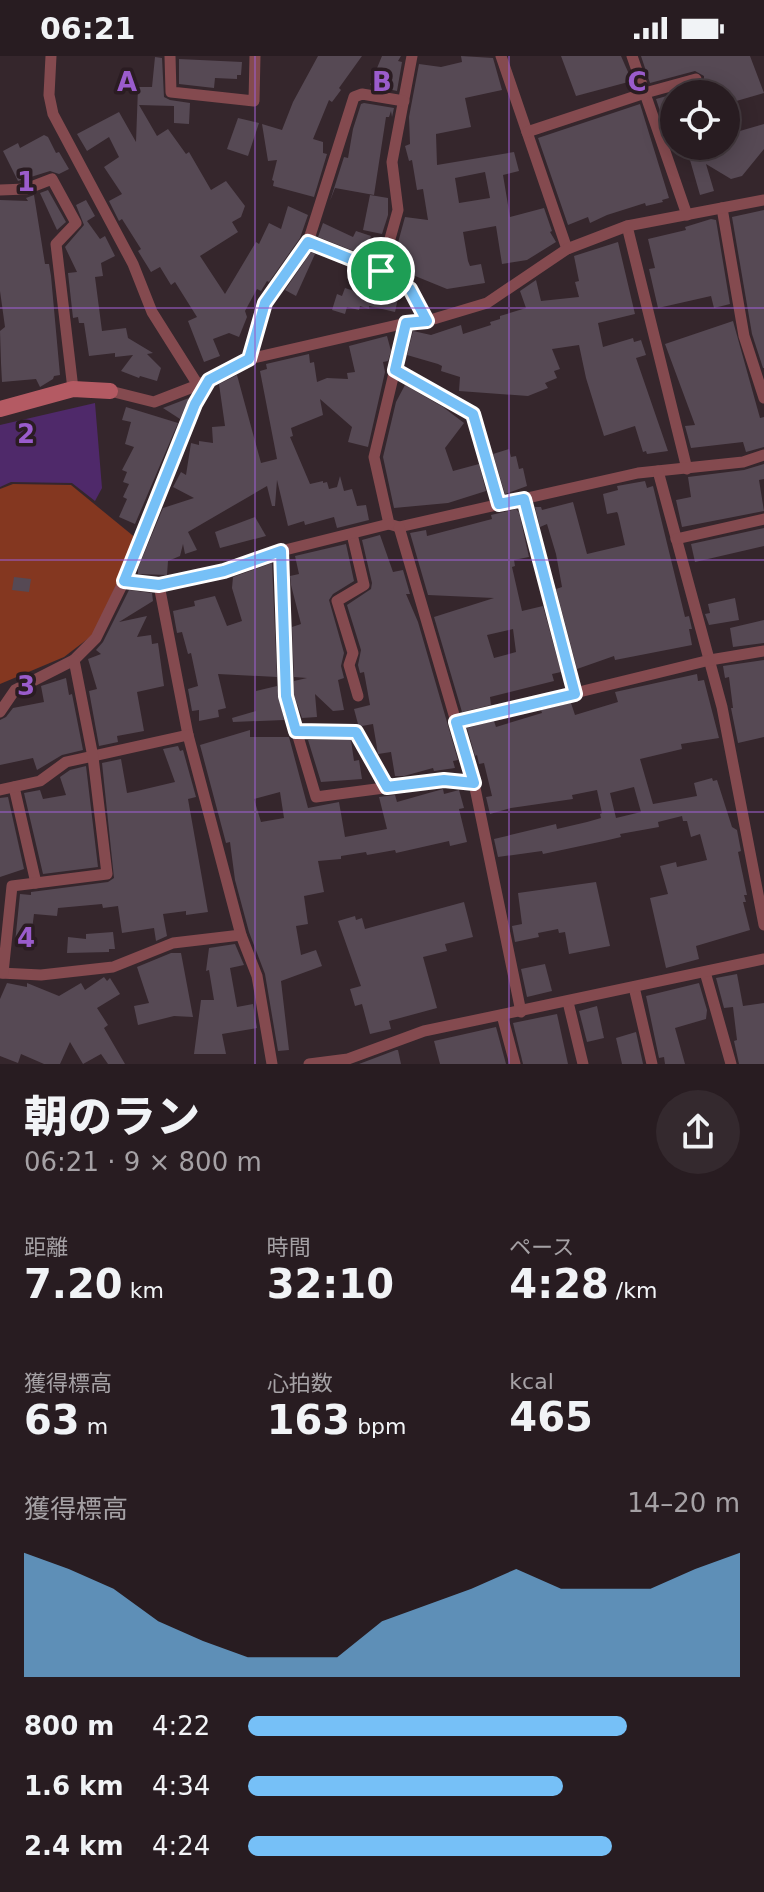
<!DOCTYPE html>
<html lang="ja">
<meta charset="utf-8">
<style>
:root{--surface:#281c21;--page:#34292e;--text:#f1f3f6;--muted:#a5a1a5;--line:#443a3f;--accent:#76c0f7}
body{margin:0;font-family:"DejaVu Sans","Noto Sans JP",sans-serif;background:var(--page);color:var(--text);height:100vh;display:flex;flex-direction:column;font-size:30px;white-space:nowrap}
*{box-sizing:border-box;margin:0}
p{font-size:26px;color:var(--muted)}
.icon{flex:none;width:44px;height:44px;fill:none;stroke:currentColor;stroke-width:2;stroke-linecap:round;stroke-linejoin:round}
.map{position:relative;height:1008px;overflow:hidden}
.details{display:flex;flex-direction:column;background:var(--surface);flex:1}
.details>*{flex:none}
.tools{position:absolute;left:660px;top:24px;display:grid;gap:16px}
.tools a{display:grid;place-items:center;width:80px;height:80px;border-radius:50%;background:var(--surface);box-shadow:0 4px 20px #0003,0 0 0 2px var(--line);font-size:40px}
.pin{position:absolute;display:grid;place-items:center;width:68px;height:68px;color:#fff;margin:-34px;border:4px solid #fff;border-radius:50%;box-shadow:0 2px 8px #0007}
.round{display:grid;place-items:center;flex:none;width:84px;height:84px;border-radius:42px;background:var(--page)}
.headline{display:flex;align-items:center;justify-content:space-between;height:136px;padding:0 24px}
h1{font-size:44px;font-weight:800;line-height:60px}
.figures{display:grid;grid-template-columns:repeat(3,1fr);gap:12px;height:136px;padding:8px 24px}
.figures div{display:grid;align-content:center}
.figures b{font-size:40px;font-weight:800}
.figures small{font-size:22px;font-weight:400}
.figures p{font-size:22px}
.chart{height:224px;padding:16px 24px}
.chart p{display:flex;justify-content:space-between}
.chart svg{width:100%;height:144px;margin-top:8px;fill:var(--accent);opacity:.7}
ul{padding:0 24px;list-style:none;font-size:26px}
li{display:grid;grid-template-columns:128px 96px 1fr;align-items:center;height:60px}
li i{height:20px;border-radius:10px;background:var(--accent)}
.status{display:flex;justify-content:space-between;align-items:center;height:56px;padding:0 40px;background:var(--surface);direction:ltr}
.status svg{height:22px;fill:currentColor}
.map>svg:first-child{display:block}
.green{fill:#843720}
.water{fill:#4f296a}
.building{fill:#564954;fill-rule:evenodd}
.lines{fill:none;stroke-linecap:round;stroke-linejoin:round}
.street{stroke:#844a4f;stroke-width:11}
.secondary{stroke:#b45a63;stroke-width:16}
.route-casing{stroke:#fff;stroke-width:16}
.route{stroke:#76c0f7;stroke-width:10}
.grid{fill:none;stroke:#9a5ccc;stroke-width:2;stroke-opacity:0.55}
.grid-label{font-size:26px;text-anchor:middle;font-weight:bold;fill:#9a5ccc;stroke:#2a1c22;stroke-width:7;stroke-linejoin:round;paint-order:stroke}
</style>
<div class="status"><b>06:21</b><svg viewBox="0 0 49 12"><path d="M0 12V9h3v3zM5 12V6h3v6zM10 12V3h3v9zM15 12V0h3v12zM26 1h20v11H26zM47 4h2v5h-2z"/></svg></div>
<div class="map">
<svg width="764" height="1008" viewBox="0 0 764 1008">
<rect width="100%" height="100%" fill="#35262c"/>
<!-- green -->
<polygon class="green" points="13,428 71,429 137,483 94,578 64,601 0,628 0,433"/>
<!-- water -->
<polygon class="water" points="95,347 102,432 95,445 72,427 11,426 0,431 0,369"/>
<!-- building -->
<g class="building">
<polygon points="318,0 362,0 339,32 341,34 332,46 329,44 313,83 323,86 323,97 327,98 314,141 273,130 274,125 272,124 277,104 268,105 262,68 282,74 293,46"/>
<polygon points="382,0 401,0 398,5 402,6 397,35 370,29"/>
<path d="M 461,0 L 493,2 L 502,34 L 465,42 L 471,71 L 436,78 L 437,109 L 514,96 L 519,115 L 503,119 L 510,161 L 544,152 L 552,175 L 550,176 L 556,186 L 527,204 L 502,208 L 496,170 L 463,176 L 468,205 L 470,210 L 481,208 L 485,227 L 447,233 L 393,211 L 395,206 L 393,205 L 405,161 L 428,164 L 423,133 L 417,134 L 412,104 L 409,105 L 405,90 L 410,88 L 409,61 L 419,8 L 441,11 L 462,6 ZM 485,116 L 490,142 L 459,147 L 455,122 Z"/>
<polygon points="561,0 621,0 632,25 576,40"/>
<polygon points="641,0 750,0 764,37 733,46 731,38 674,38 674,74 667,76 656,43 699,31 704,26 704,20 695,15 650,27"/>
<polygon points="155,1 162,2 164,41 170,44 190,47 189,68 174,67 174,50 139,49 157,80 168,73 186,98 189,96 211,134 226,125 245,150 241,161 232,166 238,176 200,200 225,238 256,186 259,188 269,167 281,173 288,150 308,159 300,182 269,226 267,225 261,235 257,233 245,255 247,261 239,281 229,277 213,283 220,300 204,306 188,265 197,261 175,226 171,229 160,211 151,216 138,195 141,193 122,163 119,165 109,145 122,138 104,111 119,101 109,81 87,95 77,78 119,56 136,86 138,31 152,31"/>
<polygon points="179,3 242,6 241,19 237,19 237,23 215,22 214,32 179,28"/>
<polygon points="364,47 394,52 392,61 391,55 389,61 386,61 374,139 335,132 330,145 344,101 348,102 353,73 361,48"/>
<polygon points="640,48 669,142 662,144 663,146 646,150 645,147 607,159 590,167 588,161 568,169 538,82"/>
<polygon points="238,62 259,67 248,100 227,93"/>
<polygon points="764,68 764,93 742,120 731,123 706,108 714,135 700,139 686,90 726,90 726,79"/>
<polygon points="44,79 48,81 56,97 59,96 69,113 59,118 50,115 18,125 3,95 18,87 20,92"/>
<polygon points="48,134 66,166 57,174 40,137"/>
<polygon points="34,139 45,208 49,208 51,220 60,319 54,320 53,323 40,331 36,323 2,326 1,307 0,275 5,271 0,235 0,144 28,145 26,142"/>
<polygon points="370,139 388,142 388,159 382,178 363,174"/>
<polygon points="86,144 95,160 87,165 100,183 105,180 115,200 101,207 103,220 95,221 102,275 126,272 128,282 153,297 147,298 161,312 157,325 140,320 139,322 121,315 133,299 115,301 115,297 89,300 84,267 79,267 78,261 73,262 68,217 77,216 65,191 84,169 76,149"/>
<polygon points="764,154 764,312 763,312 752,278 732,161"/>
<polygon points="711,163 716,164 730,248 714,252 711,240 658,252 649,213 655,212 648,183 686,174 685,171"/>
<polygon points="323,167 353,181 356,175 371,180 364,199 318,181"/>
<polygon points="618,186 635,258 598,267 603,291 633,282 634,286 641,284 646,299 636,302 668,395 647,398 646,395 643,396 635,370 604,380 586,322 579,289 552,293 560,313 554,315 557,322 545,327 548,332 528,340 459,335 460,321 441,315 442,310 438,308 407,299 413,275 431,279 461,269 463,278 491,269 490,266 500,263 500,260 526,252 520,235 536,224 541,245 579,241 575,226 579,225 574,200"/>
<polygon points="311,196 315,198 296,240 285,234"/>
<polygon points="356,228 399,238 395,256 369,250 369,253 360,250 359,254 347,251 345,258 332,254 337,238 342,240 345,232 354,235"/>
<polygon points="733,265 760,362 764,361 764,391 746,396 743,386 691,392 685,370 695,369 665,288"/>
<polygon points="387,280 391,295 388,305 383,306 385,316 368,391 348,386 352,371 320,343 323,359 291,372 293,380 290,381 310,428 323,425 323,427 327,426 329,433 337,431 340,420 344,435 352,433 357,450 366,449 369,464 337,472 334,461 305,469 304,465 288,470 277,424 275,450 272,450 267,430 188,476 197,494 185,498 183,488 180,500 168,505 167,519 138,518 138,512 163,452 194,442 173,431 181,416 186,419 191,387 199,389 199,385 213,387 212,371 225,370 219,328 237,319 261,407 277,403 260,315 267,313 266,308 309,298 310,307 314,306 317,326 327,322 348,323 347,317 355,316 349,290"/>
<polygon points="405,329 443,351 464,367 445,392 453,415 479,408 486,435 448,447 394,452 383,401 396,346"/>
<polygon points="189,342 180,363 163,352"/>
<polygon points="126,351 178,367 135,468 119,461 127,443 123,441 129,428 123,426 127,416 122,414 134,391 125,388 131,366 122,364"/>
<polygon points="509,393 511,401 516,400 519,413 523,412 527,430 505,438 493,398"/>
<polygon points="764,408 764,423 759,424 764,455 682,471 676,444 691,441 688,421 744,414"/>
<polygon points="645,425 647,432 653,430 685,561 689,560 692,573 689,573 692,589 615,604 614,600 577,613 556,533 562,531 556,498 547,468 540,471 535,451 541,451 542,454 573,446 587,498 621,490 625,489 618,458 617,456 607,458 603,438 618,434 617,430"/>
<path d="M 516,453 L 519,456 L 529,501 L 514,504 L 515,510 L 512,511 L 522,555 L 543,550 L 561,616 L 552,618 L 554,625 L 490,641 L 491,649 L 462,656 L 434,561 L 494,542 L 428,539 L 410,477 L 426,474 L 427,480 L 492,463 L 491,459 ZM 513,573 L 516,596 L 494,602 L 487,579 Z"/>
<polygon points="255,461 266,480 220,492 215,476"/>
<polygon points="764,472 764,490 695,506 691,488"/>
<polygon points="380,479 393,516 403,514 410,538 406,538 418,566 458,704 453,705 455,712 434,715 433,712 404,720 395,720 391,696 378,698 373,668 362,670 358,668 354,653 370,649 364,616 360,617 358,609 361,594 347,549 371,533 372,527 362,484"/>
<polygon points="346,488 354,525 333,538 329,544 344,597 341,610 344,622 338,624 344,654 333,655 315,638 317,661 302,662 294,639 294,625 307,622 294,621 292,571 301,568 291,529 290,520 299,518 295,500"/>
<polygon points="272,507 277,621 218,618 226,652 218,654 219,661 199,665 199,654 192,655 188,633 198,630 191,597 188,598 182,576 177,577 173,555 195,550 194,545 215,540 227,570 242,565 232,532 233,521"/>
<polygon points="14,521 31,523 29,536 12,534"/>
<polygon points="129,534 152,537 153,545 119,566 147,560 137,581 151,579 152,588 158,587 164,630 137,636 144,675 117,680 118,686 99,690 89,635 97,633 88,603 101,598 96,594 103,586"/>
<polygon points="735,542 739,564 709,569 705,558 710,557 708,548"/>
<polygon points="764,564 764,587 733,591 730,572"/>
<polygon points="764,604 764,681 738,687 731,652 733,652 729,621 725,622 723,610"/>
<path d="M 697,618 L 698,625 L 704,624 L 719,682 L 681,688 L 682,693 L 640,703 L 653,748 L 697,740 L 694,727 L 712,722 L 713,725 L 717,724 L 732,771 L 737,774 L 741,795 L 738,796 L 747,839 L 744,839 L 746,846 L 743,846 L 750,874 L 696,890 L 699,903 L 666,912 L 650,842 L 668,838 L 660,810 L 676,806 L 677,811 L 707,804 L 700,778 L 691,781 L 687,765 L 683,765 L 682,760 L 658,766 L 659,771 L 620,778 L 621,781 L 604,785 L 543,798 L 542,795 L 498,801 L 494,783 L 556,768 L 557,773 L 587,766 L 601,762 L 600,758 L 602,757 L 597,734 L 572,739 L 573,743 L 511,752 L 490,758 L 486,741 L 492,740 L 484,707 L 479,708 L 477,699 L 475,700 L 467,672 L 494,665 L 496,671 L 542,657 L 541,654 L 571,647 L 575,659 L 618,646 L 615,636 ZM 634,731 L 641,756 L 616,762 L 610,737 Z"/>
<polygon points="66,622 69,639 72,638 83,694 62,699 37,714 33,702 0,709 0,664 6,661 13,652 44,646 41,630"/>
<polygon points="277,630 284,664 233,666 232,662 256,655 256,635"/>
<path d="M 250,674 L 250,681 L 289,681 L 308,752 L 339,746 L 345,781 L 387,773 L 379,741 L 395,739 L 397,746 L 443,733 L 444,738 L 459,734 L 464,752 L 459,753 L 467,786 L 450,790 L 449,785 L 396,797 L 395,794 L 367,799 L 366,796 L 341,800 L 341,803 L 318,805 L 324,836 L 304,840 L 308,868 L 296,870 L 301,899 L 316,894 L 322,910 L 281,925 L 289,994 L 278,995 L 265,918 L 249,876 L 235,824 L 230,786 L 226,787 L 200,689 ZM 280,736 L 284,762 L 261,766 L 254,743 Z"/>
<polygon points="308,684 351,684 354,705 359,704 362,723 321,726"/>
<polygon points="178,690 180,695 183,694 196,741 188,743 208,856 186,859 186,855 163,858 167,880 156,885 154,872 122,877 118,850 103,852 102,848 58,852 57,860 34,858 30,889 15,887 20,838 31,839 31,836 108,826 114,822 102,707 121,703 127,737 137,735 175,726 163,693"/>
<polygon points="86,710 98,811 43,818 24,737 40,734 43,743 66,739 60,721 70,714"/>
<polygon points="8,741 24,813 0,821 0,742"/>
<polygon points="596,826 610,890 569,898 565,876 559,877 558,873 538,877 539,881 515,886 512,870 522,868 518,837"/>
<polygon points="464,846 473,881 445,888 447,895 423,901 437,952 389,965 391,973 370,978 362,948 355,950 350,933 361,930 338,865 355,860 356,864 362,862 365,873"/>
<polygon points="113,876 115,893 109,893 109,896 67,897 68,881 86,883 86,878"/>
<polygon points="235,888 244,909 230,912 237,951 253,948 257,972 222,978 226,998 194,998 201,944 214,944 209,914 206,915 209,892"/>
<polygon points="171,897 181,897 193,961 174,960 138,969 134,950 149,947 137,911"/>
<polygon points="545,908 552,935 527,941 521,913"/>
<polygon points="737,918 743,950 764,947 764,1008 739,1008 734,985 737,984 733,951 724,952 716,922"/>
<polygon points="104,921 107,925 110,922 120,938 97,952 108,969 104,972 125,1008 108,1008 101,998 83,1008 70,986 60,1008 44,1008 21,998 18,1007 0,1000 0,943 7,927 27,931 27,927 59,940 81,927 85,934"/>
<polygon points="699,927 707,954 706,963 675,972 685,1008 665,1008 664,1001 659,1002 646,940"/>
<polygon points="597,950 604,982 587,986 579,955"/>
<polygon points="557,958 568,1008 523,1008 513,967"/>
<polygon points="496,971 506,1008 440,1008 434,985"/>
<polygon points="636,976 643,1008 622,1008 616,982"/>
<polygon points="398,994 401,1008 359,1008 396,994"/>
</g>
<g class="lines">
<!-- street -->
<g class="street">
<polyline points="51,0 49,39 53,58 133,208 152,256 198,329"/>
<polyline points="170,0 171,36 254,45 255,0"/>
<polyline points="412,0 392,106 398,154 381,215 410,233 427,265"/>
<polyline points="501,0 567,193"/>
<polyline points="632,0 687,159"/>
<polyline points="527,76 645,37 696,23"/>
<polyline points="0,134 26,133 52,123 76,167 56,188 73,333"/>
<polyline points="722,152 744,280 764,342"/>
<polyline points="627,170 687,413"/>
<polyline points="308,186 354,41 362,38 404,45"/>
<polyline points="406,267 374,401 389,468 399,471 638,417 743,406 764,399"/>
<polyline points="249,303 265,247 308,186 381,215"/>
<polyline points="395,314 473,358 499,448"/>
<polyline points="110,335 154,346 198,329 249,303 406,267 427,265 487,247 567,193 627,170 764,144"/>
<polyline points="658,415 722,651 764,869"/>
<polyline points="524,443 575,638"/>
<polyline points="399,471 474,727 521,956"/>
<polyline points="352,478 364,529 337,545 353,597 349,609 358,640"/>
<polyline points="676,483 764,463"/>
<polyline points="281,495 286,640 316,741 444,724 474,727"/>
<polyline points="124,525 159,529 224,515 281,495 389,468"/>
<polyline points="159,529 188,679 241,879 257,920 272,1008"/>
<polyline points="0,656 15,634 74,604 96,582 124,525 195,348 208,326"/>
<polyline points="456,666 710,604 764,595"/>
<polyline points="296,675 356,676 387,731"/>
<polyline points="14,731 36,827"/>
<polyline points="0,734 40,725 66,706 188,679"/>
<polyline points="705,916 731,1008"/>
<polyline points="0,917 41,919 113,911 173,887 241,879"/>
<polyline points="3,917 12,830 107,818 93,701 74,604"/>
<polyline points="634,931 652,1008"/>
<polyline points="568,946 583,1008"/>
<polyline points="502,959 515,1008"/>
<polyline points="309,1008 348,1003 424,975 764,903"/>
</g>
<!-- secondary -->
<polyline class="secondary" points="0,353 73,333 110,335"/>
</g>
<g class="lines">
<defs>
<polygon id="route" points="308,186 381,215 410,233 427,265 406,267 395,314 473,358 499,448 524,443 575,638 456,666 474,727 444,724 387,731 356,676 296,675 286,640 281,495 224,515 159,529 124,525 195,348 209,324 249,303 265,247"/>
</defs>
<!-- route casing -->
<use href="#route" class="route-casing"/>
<!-- route -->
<use href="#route" class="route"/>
</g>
<!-- grid -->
<path class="grid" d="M 255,0 L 255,1008M 509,0 L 509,1008M 0,252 L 764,252M 0,504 L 764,504M 0,756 L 764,756"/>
<g class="grid-label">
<text x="127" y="35">A</text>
<text x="382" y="35">B</text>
<text x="637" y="35">C</text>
<text x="26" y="135">1</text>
<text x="26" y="387">2</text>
<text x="26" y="639">3</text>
<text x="26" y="891">4</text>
</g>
</svg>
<div class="tools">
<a><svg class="icon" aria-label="locate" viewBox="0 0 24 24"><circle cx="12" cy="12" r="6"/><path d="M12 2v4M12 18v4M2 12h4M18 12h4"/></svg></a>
</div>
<div class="pin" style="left:381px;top:215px;background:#1e9e55"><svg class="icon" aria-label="arrive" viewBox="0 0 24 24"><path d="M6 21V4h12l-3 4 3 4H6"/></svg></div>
</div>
<section class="details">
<div class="headline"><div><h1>朝のラン</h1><p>06:21 · 9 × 800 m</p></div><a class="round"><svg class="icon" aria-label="share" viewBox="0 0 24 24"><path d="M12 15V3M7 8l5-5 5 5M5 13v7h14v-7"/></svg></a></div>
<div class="figures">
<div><p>距離</p><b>7.20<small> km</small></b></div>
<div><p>時間</p><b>32:10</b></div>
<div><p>ペース</p><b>4:28<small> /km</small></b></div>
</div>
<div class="figures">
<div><p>獲得標高</p><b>63<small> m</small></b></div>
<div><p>心拍数</p><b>163<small> bpm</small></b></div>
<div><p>kcal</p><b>465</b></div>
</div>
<div class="chart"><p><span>獲得標高</span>14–20 m</p>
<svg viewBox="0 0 160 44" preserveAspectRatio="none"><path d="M0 44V6L10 11L20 17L30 27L40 33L50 38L60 38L70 38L80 27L90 22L100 17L110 11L120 17L130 17L140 17L150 11L160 6V44z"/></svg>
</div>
<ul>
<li><b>800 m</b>4:22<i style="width:77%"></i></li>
<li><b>1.6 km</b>4:34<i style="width:64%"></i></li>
<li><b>2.4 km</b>4:24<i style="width:74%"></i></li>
</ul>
</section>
